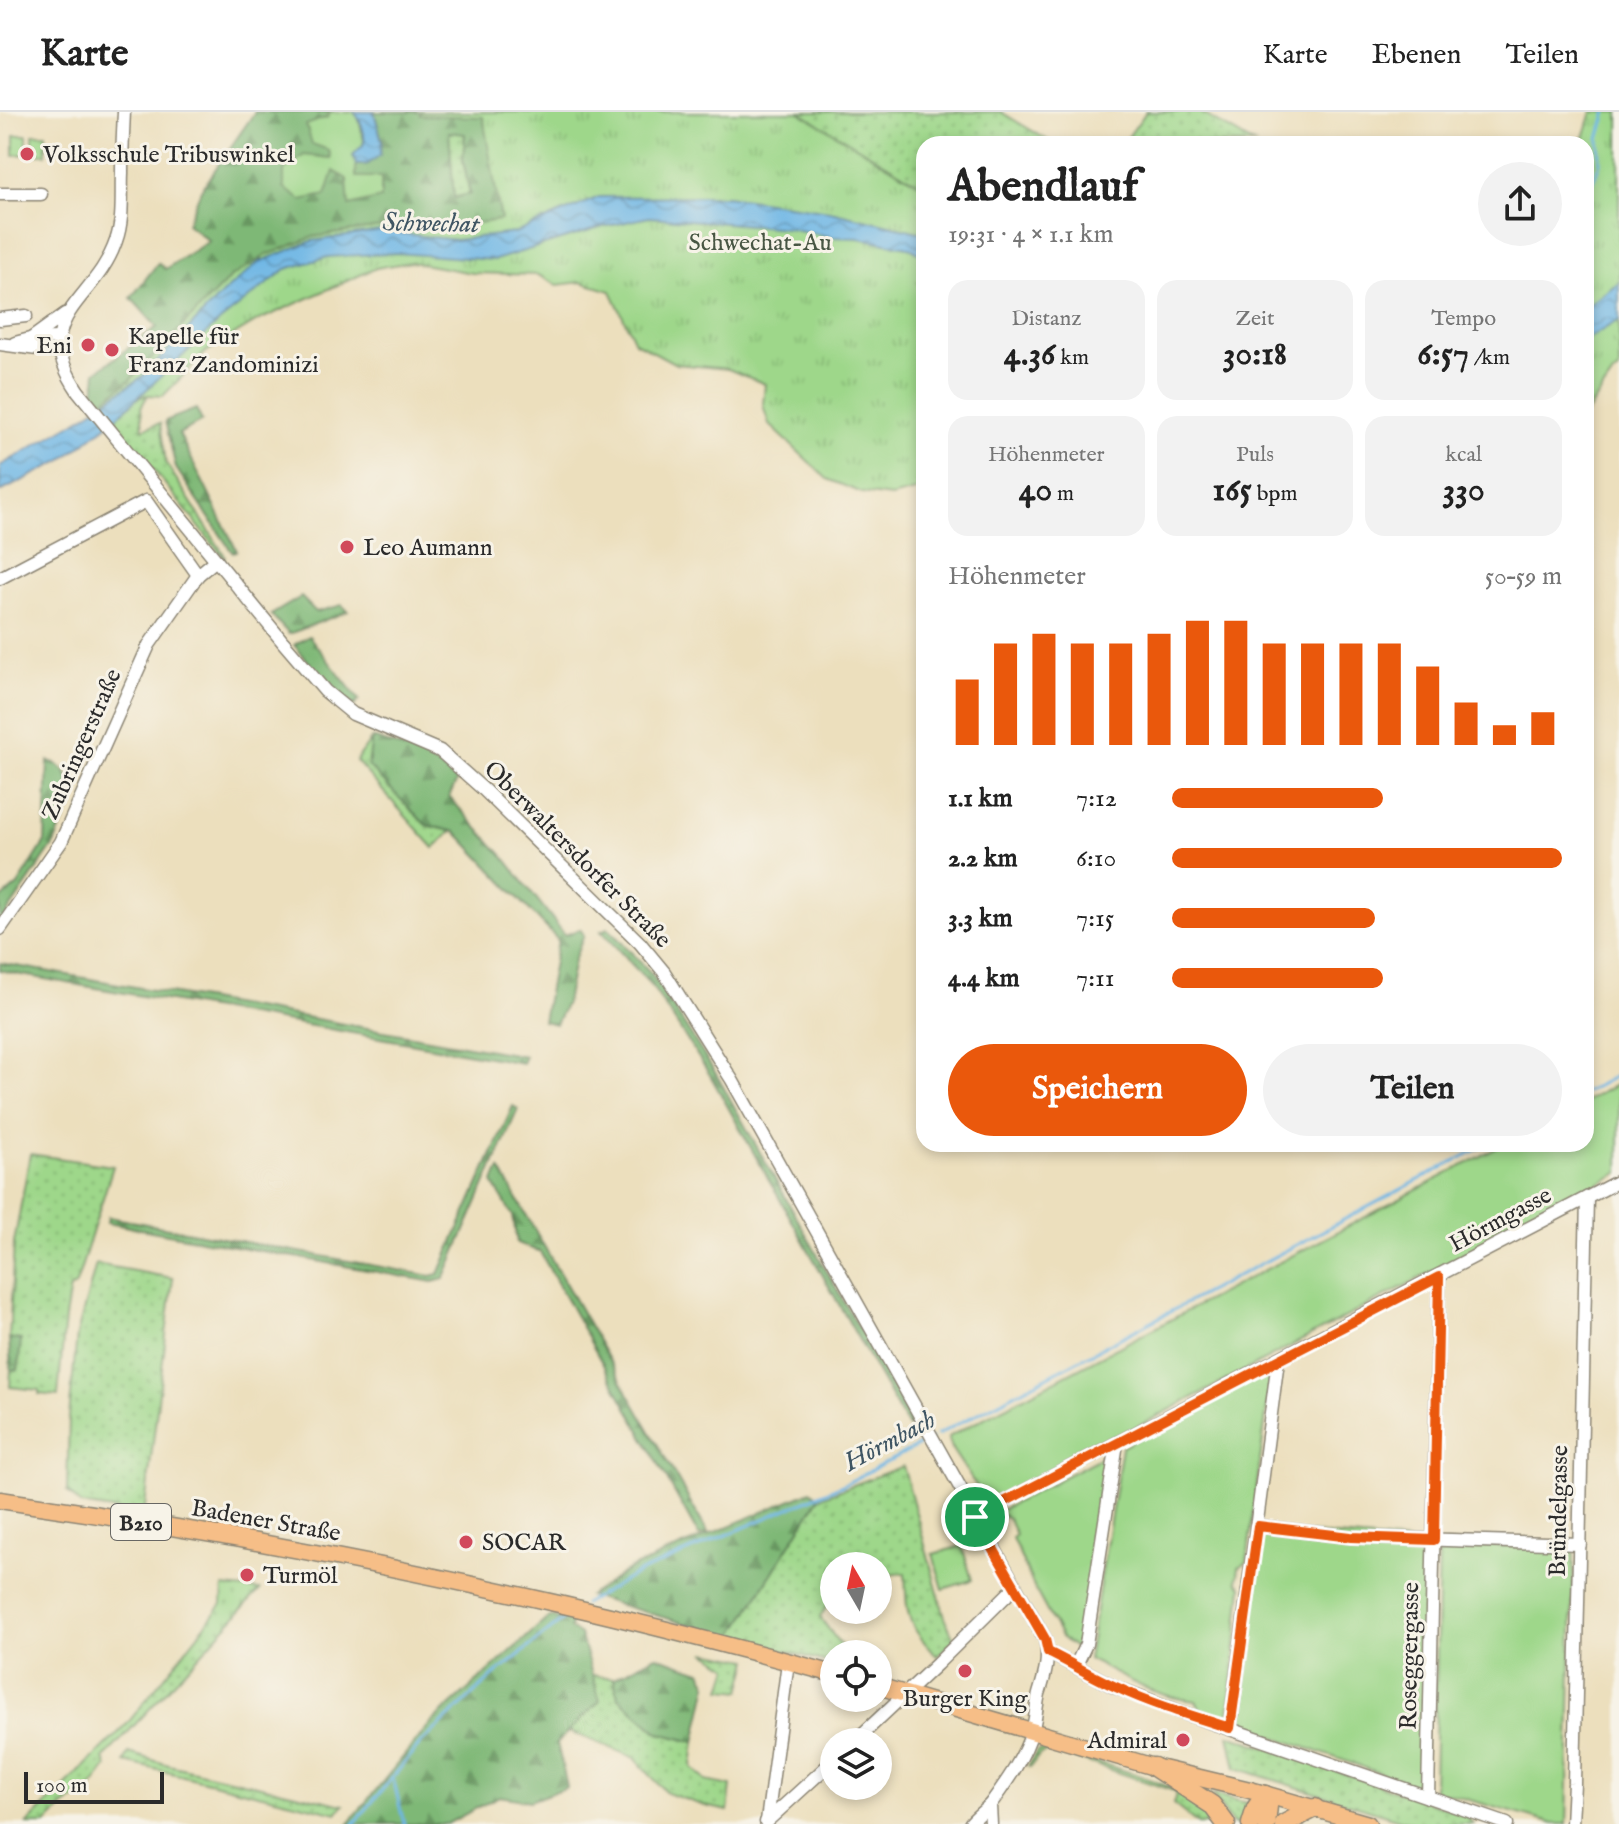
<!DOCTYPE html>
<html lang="de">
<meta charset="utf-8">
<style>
:root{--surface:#fff;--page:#f2f2f2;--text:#222;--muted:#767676;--line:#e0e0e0;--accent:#ea580c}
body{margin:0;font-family:"IM FELL English",serif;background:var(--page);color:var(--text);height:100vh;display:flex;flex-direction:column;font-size:30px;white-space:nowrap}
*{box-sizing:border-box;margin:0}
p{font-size:26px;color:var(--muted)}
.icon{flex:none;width:44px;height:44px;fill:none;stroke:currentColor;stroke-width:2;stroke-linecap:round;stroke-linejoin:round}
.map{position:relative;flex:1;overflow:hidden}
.panel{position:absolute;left:916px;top:24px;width:678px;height:1016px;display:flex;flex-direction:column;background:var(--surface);border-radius:24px;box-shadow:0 4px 12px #0003}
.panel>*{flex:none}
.needle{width:52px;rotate:351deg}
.buttons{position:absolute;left:820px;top:1440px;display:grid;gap:16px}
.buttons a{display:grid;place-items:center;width:72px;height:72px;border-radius:50%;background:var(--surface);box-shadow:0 4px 12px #0003;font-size:40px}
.scale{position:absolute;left:24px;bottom:20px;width:140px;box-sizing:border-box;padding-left:8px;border:4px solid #2b2b2b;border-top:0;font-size:22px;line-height:28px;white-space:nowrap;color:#2b2b2b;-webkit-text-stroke:6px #f7f3e8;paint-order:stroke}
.pin{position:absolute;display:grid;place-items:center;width:68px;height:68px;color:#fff;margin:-34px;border:4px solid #fff;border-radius:50%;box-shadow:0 2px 8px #0007}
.round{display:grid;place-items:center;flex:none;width:84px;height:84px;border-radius:42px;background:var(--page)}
.overview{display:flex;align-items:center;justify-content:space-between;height:136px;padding:0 32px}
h1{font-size:44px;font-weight:700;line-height:60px}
.figures{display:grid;grid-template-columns:repeat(3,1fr);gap:12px;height:136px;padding:8px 32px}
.figures div{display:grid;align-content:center;border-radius:20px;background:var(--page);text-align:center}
.figures b{font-size:34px;font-weight:700}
.figures small{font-size:22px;font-weight:400}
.figures p{font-size:22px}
.chart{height:224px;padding:16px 32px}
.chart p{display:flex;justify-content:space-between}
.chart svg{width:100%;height:144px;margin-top:8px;stroke:var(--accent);stroke-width:6}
.button{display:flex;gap:16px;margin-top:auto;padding:16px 32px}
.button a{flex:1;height:92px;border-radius:48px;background:var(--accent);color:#fff;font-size:32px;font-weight:700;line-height:92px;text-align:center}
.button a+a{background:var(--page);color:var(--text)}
ul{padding:0 32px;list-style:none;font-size:26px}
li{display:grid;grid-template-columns:128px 96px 1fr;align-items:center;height:60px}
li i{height:20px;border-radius:10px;background:var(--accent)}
header{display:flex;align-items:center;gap:48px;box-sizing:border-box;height:112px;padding:0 40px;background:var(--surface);border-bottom:2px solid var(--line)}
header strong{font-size:38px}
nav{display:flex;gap:44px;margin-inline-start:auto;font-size:28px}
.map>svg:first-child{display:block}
.grass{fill:url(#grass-dots);stroke:#64815a;stroke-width:2}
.forest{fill:url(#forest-firs);stroke:#547250;stroke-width:2;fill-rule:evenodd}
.park{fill:url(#park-tufts);stroke:#64815a;stroke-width:2}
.garden{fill:#9ed78a;stroke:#64815a;stroke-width:2}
.water{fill:url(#water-waves);stroke:#4c7088;stroke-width:2}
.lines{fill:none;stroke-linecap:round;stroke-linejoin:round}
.stream{stroke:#6db6e5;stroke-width:3}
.minor-casing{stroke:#8c8574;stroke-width:15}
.major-casing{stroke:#8c8574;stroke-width:19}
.highway-casing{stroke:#8c8574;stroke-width:21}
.minor{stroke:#fff;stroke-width:12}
.major{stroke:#f6be87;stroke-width:16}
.highway{stroke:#f6be87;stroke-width:18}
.route-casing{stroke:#fff;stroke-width:16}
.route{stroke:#ea580c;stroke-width:10}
.poi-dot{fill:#d1495b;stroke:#f7f3e8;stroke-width:3}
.labels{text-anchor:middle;stroke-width:6;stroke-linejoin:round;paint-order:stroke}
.shield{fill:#f7f3e8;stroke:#686764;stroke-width:2}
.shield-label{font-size:22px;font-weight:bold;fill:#2b2b2b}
.poi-label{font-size:24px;fill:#2b2b2b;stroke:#f7f3e8;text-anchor:start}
.park-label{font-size:24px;fill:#485643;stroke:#f7f3e8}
.street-label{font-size:24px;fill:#2b2b2b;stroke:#f7f3e8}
.water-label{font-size:26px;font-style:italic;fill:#3f5563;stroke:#f7f3e8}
</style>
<header>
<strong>Karte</strong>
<nav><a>Karte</a><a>Ebenen</a><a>Teilen</a></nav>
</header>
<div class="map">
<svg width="1619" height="1712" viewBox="0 0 1619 1712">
<defs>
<pattern id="grass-dots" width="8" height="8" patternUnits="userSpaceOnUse" patternTransform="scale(2)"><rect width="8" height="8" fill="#9ed78a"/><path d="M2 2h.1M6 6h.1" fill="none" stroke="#88b977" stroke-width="1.8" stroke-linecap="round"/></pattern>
<pattern id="forest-firs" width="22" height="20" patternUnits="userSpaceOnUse" patternTransform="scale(2)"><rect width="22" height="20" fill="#7eb876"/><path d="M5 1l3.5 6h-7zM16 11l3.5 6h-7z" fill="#679661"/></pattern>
<pattern id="park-tufts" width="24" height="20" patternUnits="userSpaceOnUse" patternTransform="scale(2)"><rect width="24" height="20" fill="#9ed78a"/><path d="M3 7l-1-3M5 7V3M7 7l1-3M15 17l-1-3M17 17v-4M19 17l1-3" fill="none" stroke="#88b977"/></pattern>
<pattern id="water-waves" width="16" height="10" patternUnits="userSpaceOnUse" patternTransform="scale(2)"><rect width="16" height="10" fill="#6db6e5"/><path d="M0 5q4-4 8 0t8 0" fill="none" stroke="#5a94ba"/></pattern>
</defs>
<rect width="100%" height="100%" fill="#f7f3e8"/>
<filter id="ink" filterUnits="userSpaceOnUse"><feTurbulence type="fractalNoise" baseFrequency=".0125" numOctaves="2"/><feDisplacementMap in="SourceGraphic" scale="16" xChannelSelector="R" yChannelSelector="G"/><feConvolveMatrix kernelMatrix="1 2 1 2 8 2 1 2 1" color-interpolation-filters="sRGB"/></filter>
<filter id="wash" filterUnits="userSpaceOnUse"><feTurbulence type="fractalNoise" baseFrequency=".006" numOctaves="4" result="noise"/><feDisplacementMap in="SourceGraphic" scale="32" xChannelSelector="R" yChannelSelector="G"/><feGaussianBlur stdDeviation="1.8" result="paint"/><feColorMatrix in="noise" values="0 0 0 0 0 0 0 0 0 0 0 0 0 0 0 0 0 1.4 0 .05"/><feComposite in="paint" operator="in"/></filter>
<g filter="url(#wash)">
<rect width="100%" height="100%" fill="#ecdfbd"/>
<!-- grass -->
<g class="grass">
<polygon points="799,0 1001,0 1054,32 924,32 924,75"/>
<polygon points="1146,0 1200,0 1254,32 1123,32"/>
<polygon points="448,20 465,21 463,48 470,82 453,86"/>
<polygon points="148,283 141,295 143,317 160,311 166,351 225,444 224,446 114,308 136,287"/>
<polygon points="372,626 369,654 426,713 452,719 434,736 356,649"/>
<polygon points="30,1042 113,1054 76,1172 74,1175 70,1176 65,1206 58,1284 39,1282 39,1278 10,1275 11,1257 18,1258 20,1228 9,1227 14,1131"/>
<polygon points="96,1152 173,1166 144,1403 81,1393 67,1379 69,1305 77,1222"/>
<path d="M 903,1354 L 946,1509 L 954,1527 L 937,1544 C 905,1511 907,1504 905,1461 L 878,1464 L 878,1454 L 834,1454 L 834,1483 L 820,1505 L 847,1542 L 834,1542 L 834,1552 L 732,1525 L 819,1386 Z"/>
<polygon points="223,1475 260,1478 104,1646 107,1655 92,1675 63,1695 46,1712 27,1712 127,1612 222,1492"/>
<polygon points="705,1540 749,1548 741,1579 722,1577 729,1555"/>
<polygon points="592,1563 614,1566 619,1585 659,1621 695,1630 692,1655 706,1669 731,1674 728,1699 705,1694 666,1681 635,1646 569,1619 599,1589"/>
<polygon points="1229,1623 1464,1702 1473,1712 1415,1712 1236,1656"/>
<polygon points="1049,1635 1138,1663 1189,1682 1219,1712 1198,1712 1173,1692 1177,1680 1051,1638 1040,1642 1030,1655 1028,1654 1037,1639"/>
<polygon points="129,1641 169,1653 344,1693 337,1701 125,1650"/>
<polygon points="1212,1682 1250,1692 1245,1712 1233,1712"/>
</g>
<!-- forest -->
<g class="forest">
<path d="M 255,0 L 330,0 L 329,5 L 329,38 L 334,59 L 347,67 L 349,93 L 356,66 L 356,53 L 368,52 L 382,28 L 374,0 L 799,0 L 501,108 L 448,115 L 375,116 L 313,125 L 231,165 L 130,268 L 99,292 L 94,285 L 96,260 L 157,215 L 131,186 L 158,151 L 165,157 L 209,129 L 187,112 L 201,78 ZM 449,20 L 465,22 L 463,48 L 470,82 L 454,86 Z"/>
<polygon points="196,297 202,309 179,322 237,439 232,440 176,356 165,309"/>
<polygon points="301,485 316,500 342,493 348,499 289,522 271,503"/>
<polygon points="309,524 359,588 354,594 329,573 294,533"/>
<path d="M 372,626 C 407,637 430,643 457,669 L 449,685 L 504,745 L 565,823 L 580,817 L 584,823 L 574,848 L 566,891 L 556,912 L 543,909 L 558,828 L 456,720 L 426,713 L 368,654 Z"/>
<path d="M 48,649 C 66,652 70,669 74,685 L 54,732 L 0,811 L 0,788 L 18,773 L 45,730 Z"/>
<polygon points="608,816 651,861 716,962 913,1313 908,1315 710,963 651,873 601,819"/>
<polygon points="0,851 525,944 522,951 16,862 0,858"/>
<polygon points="513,994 518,997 444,1167 433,1170 107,1111 108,1105 431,1164 439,1162"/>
<polygon points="500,1057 708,1421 699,1424 540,1140 517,1131 513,1104 493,1071"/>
<polygon points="9,1227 21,1228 18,1258 11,1257"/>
<polygon points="811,1379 819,1386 732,1525 589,1484 630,1457"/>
<polygon points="549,1505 572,1507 570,1517 580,1523 600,1589 557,1631 567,1675 530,1689 499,1684 447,1712 348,1712 431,1611"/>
<polygon points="656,1544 701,1559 708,1572 695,1630 659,1621 618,1585 614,1566"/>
</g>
<!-- park -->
<g class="park">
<polygon points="420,0 799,0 924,75 924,377 891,385 862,381 827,367 769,312 763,293 765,272 728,257 676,252 635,230 611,179 581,170 557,173 538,163 472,161 411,150 376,156 259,208 206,240 163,284 148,283 99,292 130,268 231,165 267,143 313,125 375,116 448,115 501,108 483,5 420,3"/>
<polygon points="1592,0 1619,0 1619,258 1613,263 1586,302 1586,32 1582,32"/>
</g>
<!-- garden -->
<g class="garden">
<polygon points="330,0 354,0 358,4 364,29 362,35 353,43 356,53 356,65 381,65 381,86 349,94 347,67 334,59 326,83 301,88 284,76 284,59 304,43 331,46 329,38 312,32 306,13 328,5"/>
<rect x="33" y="22" width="13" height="20"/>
<polygon points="14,23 27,23 27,42 14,43"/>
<polygon points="1619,971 1619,1061 989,1393 953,1339 948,1325 1504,1032 1586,1032 1586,989"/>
<path d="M 1264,1260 L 1271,1264 L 1247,1450 L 1239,1455 L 1237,1469 L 1242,1475 L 1229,1602 C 1221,1608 1213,1605 1204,1603 L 1196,1589 C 1155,1585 1124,1566 1088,1547 L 1122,1335 Z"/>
<polygon points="1107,1342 1111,1348 1081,1532 1075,1536 1061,1525 1036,1479 1012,1426 1016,1423 1008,1406 997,1400"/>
<polygon points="1263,1418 1421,1431 1426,1434 1428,1439 1423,1672 1418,1674 1240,1613"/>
<polygon points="1446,1432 1574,1438 1567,1712 1554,1712 1434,1678 1439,1438"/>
<polygon points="962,1434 972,1468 943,1477 933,1442"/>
</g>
<!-- water -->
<g class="water">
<path d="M 354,0 L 374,0 L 382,29 L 380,43 L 368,52 L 356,53 L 353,43 C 355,41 361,35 363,33 C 367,24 360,6 354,0 Z"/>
<polygon points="727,84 830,99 923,121 924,144 908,135 858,126 833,125 788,116 649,105 603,115 495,148 395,141 328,145 286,157 220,209 114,308 61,349 0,380 0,354 80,307 143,264 224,180 259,150 312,129 381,119 456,128 515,121 599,85"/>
<polygon points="1619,170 1619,208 1586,228 1586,195"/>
</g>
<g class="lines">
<!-- stream -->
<g class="stream">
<polyline points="1586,81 1595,64 1600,51 1599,27 1607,0"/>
<polyline points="1586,980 1619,962"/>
<polyline points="937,1323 1487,1032"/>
<polyline points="584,1492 636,1462 845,1372 931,1327"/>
<polyline points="393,1666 404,1712"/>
<polyline points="354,1712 421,1631 493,1564 571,1501"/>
</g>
</g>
</g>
<g filter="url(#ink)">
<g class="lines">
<defs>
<g id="minor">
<path d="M 124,0 C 123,20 122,41 122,61 C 121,83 124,107 116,129 C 95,191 27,204 78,279 L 283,530 L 325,579 L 353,602 L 440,639 L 484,678 L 640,831 L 664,860 L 732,968 L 1045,1527 C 1050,1546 1045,1563 1039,1582 C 1036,1594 1036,1607 1032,1619 C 1025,1644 1007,1669 992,1690 C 986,1698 977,1703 970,1712"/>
<polyline points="0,82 41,82"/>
<polyline points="0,207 26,204"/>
<polyline points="32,226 65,202"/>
<polyline points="15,231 30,227 58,226"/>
<polyline points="0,232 60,240"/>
<polyline points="0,466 146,389 198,463 216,448"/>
<polyline points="0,817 61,730 149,533 198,463"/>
<polyline points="975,1405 1619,1069"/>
<polyline points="1258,1414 1351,1425 1580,1432"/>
<polyline points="1048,1540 1115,1575 1189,1603 1507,1712"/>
<polyline points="1076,1553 1086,1532 1117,1331"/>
<polyline points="1230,1616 1278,1248"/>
<polyline points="854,1630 937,1552 1015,1475"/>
<polyline points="1428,1685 1439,1165"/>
<polyline points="990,1694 991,1712"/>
<polyline points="767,1709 788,1550"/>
<polyline points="766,1710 834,1648"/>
<polyline points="1572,1712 1574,1671 1587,1086"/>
</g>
<g id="major">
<path d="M 0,1388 C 187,1415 374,1450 559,1492 C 651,1513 743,1537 834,1562"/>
<polyline points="878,1574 1154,1655 1250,1678 1368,1712"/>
</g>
<g id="highway">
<polyline points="1154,1655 1212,1693 1226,1712"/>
<polyline points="1265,1683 1268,1694 1266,1712"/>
<polyline points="1251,1712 1256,1696 1265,1683"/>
<polyline points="1284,1712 1315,1696"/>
</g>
</defs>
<!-- minor casing -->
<use href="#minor" class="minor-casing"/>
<!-- major casing -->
<use href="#major" class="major-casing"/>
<!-- highway casing -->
<use href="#highway" class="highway-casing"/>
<!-- minor -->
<use href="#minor" class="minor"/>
<!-- major -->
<use href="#major" class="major"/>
<!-- highway -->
<use href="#highway" class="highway"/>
</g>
</g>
<g class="lines" filter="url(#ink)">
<defs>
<path id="route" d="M 1439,1165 L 1434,1428 L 1351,1425 L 1258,1414 L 1230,1616 C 1192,1604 1152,1592 1116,1575 C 1093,1565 1071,1551 1048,1540 L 1045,1527 L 975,1405 Z"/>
</defs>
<!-- route casing -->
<use href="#route" class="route-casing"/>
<!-- route -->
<use href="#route" class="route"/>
</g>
<!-- markers -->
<g class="poi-dot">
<circle cx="27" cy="42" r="8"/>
<circle cx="88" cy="233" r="8"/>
<circle cx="112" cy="238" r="8"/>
<circle cx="347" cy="435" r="8"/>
<circle cx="466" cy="1430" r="8"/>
<circle cx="247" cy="1463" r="8"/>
<circle cx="965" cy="1559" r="8"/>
<circle cx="1183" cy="1628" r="8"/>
</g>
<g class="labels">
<!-- shield labels -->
<rect class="shield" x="111" y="1392" width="60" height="36" rx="6"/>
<g class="shield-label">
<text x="141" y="1418">B210</text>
</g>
<!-- poi labels -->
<g class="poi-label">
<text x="43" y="50">Volksschule Tribuswinkel</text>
<text x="128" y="232">Kapelle für<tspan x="128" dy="28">Franz Zandominizi</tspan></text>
<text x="72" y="241" text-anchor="end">Eni</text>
<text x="363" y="443">Leo Aumann</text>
<text x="482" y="1438">SOCAR</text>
<text x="263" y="1471">Turmöl</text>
<text x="965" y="1594" text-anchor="middle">Burger King</text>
<text x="1167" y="1636" text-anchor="end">Admiral</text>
</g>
<!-- park labels -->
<g class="park-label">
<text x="760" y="138">Schwechat-Au</text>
</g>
<!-- street labels -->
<g class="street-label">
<text transform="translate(81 632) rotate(-66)" y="8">Zubringerstraße</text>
<text transform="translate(578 742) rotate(45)" y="8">Oberwaltersdorfer Straße</text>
<text transform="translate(1500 1107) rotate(-28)" y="8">Hörmgasse</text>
<text transform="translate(1558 1399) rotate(-89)" y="8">Bründelgasse</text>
<text transform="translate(266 1408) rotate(10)" y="8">Badener Straße</text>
<text transform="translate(1409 1544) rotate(-89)" y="8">Roseggergasse</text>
</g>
<!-- water labels -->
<g class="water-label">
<text transform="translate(431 110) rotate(1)" y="9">Schwechat</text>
<text transform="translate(889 1328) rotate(-28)" y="9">Hörmbach</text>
</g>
</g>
</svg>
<div class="buttons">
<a><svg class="needle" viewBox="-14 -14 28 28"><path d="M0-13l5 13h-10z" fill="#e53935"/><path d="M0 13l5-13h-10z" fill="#767676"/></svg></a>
<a><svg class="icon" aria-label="locate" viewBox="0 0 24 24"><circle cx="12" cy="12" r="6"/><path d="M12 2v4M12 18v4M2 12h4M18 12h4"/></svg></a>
<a><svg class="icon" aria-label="layers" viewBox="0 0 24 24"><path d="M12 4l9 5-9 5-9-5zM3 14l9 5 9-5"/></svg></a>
</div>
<div class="scale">100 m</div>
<div class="pin" style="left:975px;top:1405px;background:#1e9e55"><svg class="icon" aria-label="arrive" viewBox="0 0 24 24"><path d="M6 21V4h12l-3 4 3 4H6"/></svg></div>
<section class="panel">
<div class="overview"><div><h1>Abendlauf</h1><p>19:31 · 4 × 1.1 km</p></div><a class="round"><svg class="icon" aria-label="share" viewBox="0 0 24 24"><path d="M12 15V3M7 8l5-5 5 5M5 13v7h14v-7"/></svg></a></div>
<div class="figures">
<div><p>Distanz</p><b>4.36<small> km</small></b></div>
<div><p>Zeit</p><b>30:18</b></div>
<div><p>Tempo</p><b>6:57<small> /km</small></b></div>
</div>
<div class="figures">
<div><p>Höhenmeter</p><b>40<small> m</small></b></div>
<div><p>Puls</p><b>165<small> bpm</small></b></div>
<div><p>kcal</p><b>330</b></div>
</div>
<div class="chart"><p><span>Höhenmeter</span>50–59 m</p>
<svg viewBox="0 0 160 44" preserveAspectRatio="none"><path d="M5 44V24M15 44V13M25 44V10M35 44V13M45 44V13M55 44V10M65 44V6M75 44V6M85 44V13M95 44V13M105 44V13M115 44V13M125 44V20M135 44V31M145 44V38M155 44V34"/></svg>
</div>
<ul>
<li><b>1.1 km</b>7:12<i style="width:54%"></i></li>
<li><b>2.2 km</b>6:10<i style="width:100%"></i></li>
<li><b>3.3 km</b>7:15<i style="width:52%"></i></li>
<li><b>4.4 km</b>7:11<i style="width:54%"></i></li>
</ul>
<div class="button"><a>Speichern</a><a>Teilen</a></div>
</section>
</div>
